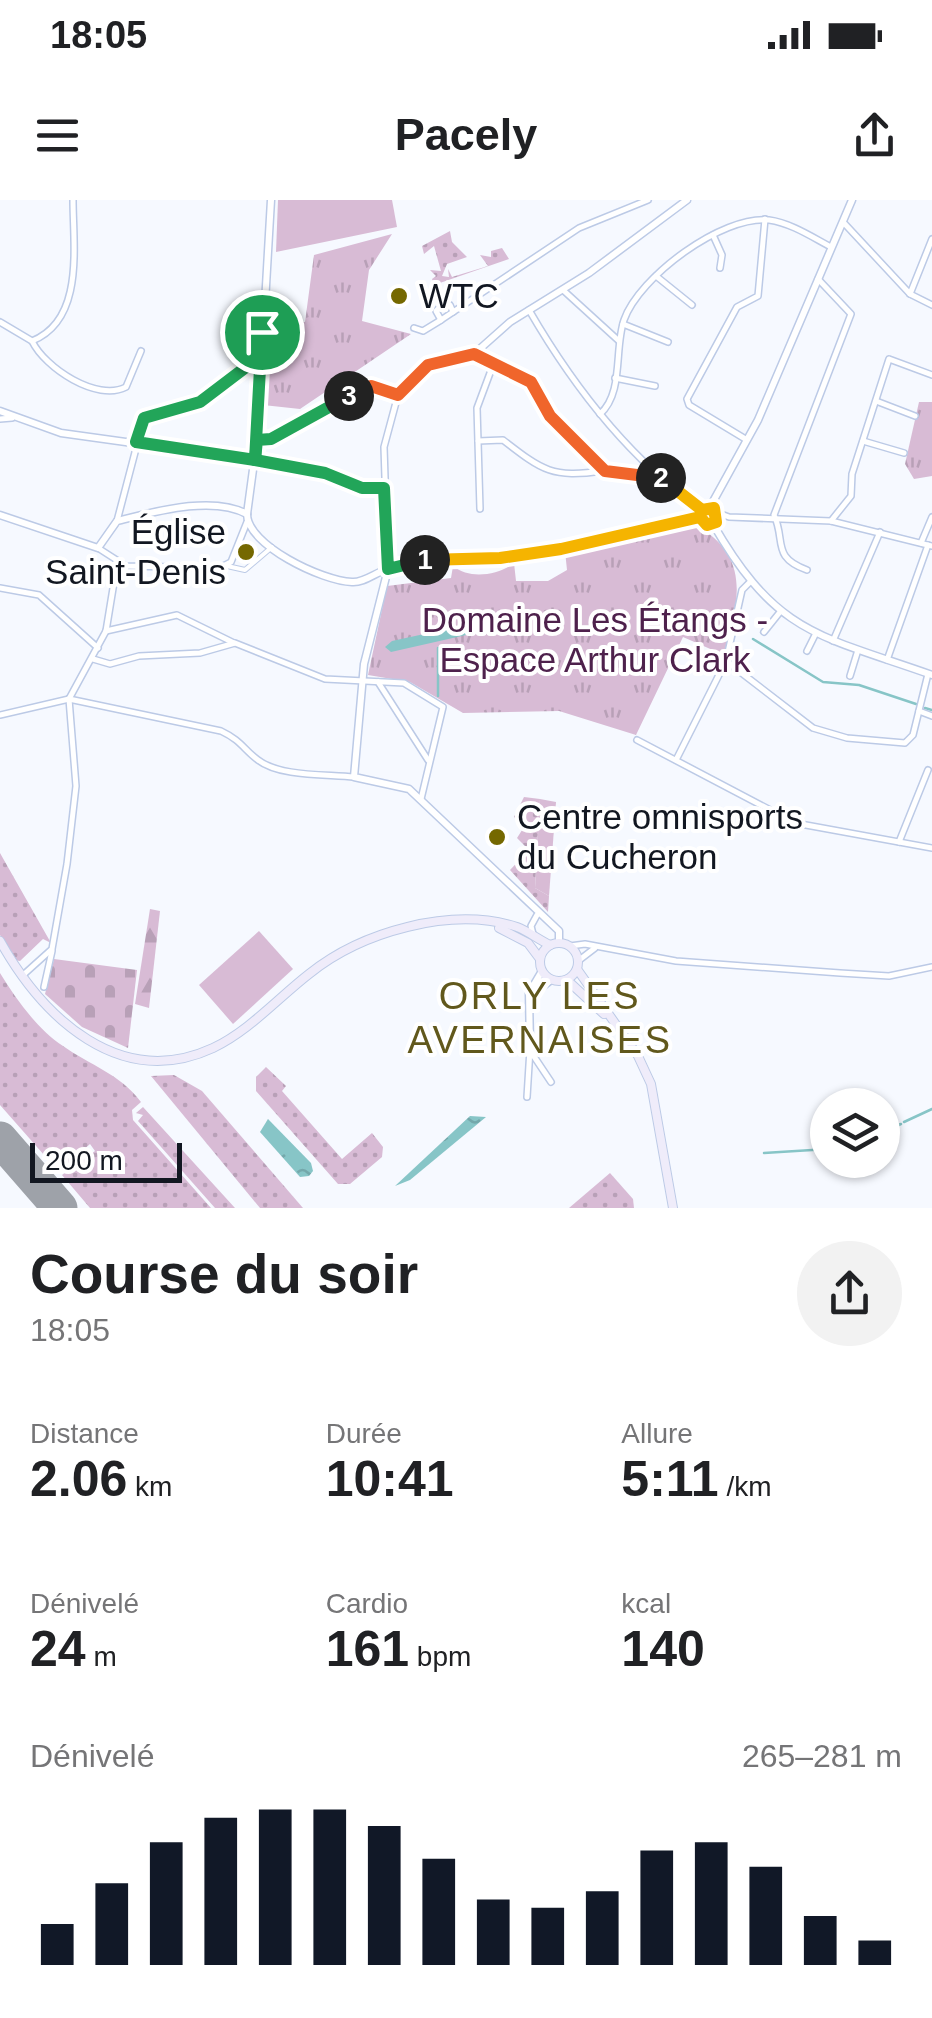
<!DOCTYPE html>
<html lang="fr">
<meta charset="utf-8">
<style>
:root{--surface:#fff;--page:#f2f2f2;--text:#202124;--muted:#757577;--accent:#111827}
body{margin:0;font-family:Helvetica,sans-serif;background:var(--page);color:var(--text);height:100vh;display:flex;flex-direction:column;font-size:38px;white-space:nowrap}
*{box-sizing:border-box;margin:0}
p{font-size:32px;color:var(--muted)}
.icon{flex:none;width:55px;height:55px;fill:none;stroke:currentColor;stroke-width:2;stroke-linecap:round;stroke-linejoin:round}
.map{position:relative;height:1008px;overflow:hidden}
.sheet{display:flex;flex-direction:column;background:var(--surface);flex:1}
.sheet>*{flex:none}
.controls{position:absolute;left:810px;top:888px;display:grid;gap:20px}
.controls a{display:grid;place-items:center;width:90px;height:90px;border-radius:50%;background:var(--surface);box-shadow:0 2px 8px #0004;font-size:50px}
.scale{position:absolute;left:30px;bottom:25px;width:152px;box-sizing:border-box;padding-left:10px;border:5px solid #121721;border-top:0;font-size:28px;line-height:35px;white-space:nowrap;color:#121721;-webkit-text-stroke:8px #fff;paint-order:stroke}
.pin{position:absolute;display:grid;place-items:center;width:85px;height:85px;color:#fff;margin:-42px;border:5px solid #fff;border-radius:50%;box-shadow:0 2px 10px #0007}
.km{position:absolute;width:50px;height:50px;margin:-25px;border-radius:50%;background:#222;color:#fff;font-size:28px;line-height:50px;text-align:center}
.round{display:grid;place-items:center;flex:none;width:105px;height:105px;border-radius:52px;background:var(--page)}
.overview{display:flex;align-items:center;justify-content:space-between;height:170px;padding:0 30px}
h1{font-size:55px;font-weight:700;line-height:75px}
.stats{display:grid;grid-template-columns:repeat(3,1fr);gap:15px;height:170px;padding:10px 30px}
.stats div{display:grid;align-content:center}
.stats b{font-size:50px;font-weight:700}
.stats small{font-size:28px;font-weight:400}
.stats p{font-size:28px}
.chart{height:280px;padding:20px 30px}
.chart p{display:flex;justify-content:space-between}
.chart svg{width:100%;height:180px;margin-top:10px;stroke:var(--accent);stroke-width:6}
.status{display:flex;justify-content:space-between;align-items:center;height:70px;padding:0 50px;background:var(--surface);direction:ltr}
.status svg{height:28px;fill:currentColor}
header{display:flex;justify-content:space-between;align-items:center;height:130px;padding:0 30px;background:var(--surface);font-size:45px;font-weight:700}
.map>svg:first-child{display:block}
.grass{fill:url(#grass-dots)}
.forest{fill:url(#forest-firs)}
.cemetery{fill:url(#cemetery-stones)}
.park{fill:url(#park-tufts)}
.pitch{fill:#d8bbd5}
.water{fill:url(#water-ripples)}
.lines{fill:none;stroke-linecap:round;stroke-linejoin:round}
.stream{stroke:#87c5c7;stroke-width:2.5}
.taxiway{stroke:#9ea2a9;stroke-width:14}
.runway{stroke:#9ea2a9;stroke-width:35}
.pedestrian-casing{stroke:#bccae6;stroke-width:6}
.minor-casing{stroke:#bccae6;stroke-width:8}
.tertiary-casing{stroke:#bccae6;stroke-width:9}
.secondary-casing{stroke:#bccae6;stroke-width:10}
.pedestrian{stroke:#fff;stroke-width:4}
.minor{stroke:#fff;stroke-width:5}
.tertiary{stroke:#fff;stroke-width:6}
.secondary{stroke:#efecfa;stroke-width:8}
.split-1-casing{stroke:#fff;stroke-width:20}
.split-2-casing{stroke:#fff;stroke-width:20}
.split-3-casing{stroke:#fff;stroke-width:20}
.split-4-casing{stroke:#fff;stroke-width:20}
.split-1{stroke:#22a559;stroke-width:12}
.split-2{stroke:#f5b400;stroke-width:12}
.split-3{stroke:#f0652b;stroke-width:12}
.split-4{stroke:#22a559;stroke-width:12}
.poi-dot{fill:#756800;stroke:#fff;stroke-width:4}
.labels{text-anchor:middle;stroke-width:8;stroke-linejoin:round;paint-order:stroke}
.poi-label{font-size:35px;fill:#121721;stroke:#fff;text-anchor:start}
.park-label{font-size:35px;fill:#4e214c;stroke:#fff}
.neighbourhood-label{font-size:38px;letter-spacing:2.5px;fill:#61581c;stroke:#fff}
</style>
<div class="status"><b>18:05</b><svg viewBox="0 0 49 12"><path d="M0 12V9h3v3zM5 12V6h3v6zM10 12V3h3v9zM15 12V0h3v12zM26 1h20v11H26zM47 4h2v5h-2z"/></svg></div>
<header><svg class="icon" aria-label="menu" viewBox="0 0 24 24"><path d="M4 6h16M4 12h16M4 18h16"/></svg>Pacely<svg class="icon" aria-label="share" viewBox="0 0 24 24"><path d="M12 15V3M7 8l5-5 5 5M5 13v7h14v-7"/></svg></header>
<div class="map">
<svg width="932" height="1008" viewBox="0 0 932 1008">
<defs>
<pattern id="grass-dots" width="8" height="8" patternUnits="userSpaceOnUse" patternTransform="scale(2.5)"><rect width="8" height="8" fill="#d8bbd5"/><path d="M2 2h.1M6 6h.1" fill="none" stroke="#b8a0b7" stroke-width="1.8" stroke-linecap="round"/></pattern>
<pattern id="forest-firs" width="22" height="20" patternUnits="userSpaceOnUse" patternTransform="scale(2.5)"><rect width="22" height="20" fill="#d8bbd5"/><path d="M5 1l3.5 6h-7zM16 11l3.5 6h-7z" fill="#b8a0b7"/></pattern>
<pattern id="cemetery-stones" width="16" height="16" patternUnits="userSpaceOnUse" patternTransform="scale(2.5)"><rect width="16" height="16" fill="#d8bbd5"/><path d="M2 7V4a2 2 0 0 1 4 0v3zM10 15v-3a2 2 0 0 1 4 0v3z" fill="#b8a0b7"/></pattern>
<pattern id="park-tufts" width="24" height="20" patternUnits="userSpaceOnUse" patternTransform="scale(2.5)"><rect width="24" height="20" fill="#d8bbd5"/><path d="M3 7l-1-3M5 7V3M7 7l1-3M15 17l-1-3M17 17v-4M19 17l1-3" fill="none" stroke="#b8a0b7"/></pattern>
<pattern id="water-ripples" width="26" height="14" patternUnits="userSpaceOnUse" patternTransform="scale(2.5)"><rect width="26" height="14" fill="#87c5c7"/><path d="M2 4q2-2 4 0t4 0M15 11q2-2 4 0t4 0" fill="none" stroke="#74a8ab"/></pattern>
</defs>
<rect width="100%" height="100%" fill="#f6f9ff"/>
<!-- grass -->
<g class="grass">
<polygon points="450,31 452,42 467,57 447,64 442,76 449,77 448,69 452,77 488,66 480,55 491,57 491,51 502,48 509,59 434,85 432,79 436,76 430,70 441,71 434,46 424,54 422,46"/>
<polygon points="524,597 540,599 535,688 549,696 548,712 510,670 529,650 517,638 524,627 514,617"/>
<polygon points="0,653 51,743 43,739 20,761 14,760 0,735"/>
<path d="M 0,773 C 16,799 37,829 63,846 C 91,866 119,873 141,902 L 132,910 L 133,920 L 211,1008 L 90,1008 L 62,975 L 95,951 L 90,944 L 59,972 L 0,905 Z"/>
<polygon points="266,867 286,886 282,891 342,959 372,933 383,947 382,957 350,984 338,984 256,891 256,877"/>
<polygon points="174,875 202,891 303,1008 260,1008 151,876"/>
<polygon points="143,907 235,1008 215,1008 138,921 143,915 136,913"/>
<polygon points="610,973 633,999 634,1008 569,1008"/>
</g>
<!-- forest -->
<polygon class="forest" points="150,709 160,711 149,808 135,804"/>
<!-- cemetery -->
<polygon class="cemetery" points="54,759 137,770 128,848 82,827 45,794"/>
<!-- park -->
<g class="park">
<polygon points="392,34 369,70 362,121 411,134 300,209 263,205 269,119 305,122 314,55"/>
<polygon points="919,202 932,202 932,276 914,279 905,264"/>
<path d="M 694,324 C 752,356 739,401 724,455 L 683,437 L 636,535 L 559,511 L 463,513 L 410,482 L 368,475 L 387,386 L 451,378 L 453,366 C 470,380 498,375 514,363 L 516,381 L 548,381 L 567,370 L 565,351 Z"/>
</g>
<!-- pitch -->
<g class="pitch">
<polygon points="278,0 392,0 397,27 276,52"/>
<polygon points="540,599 556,602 549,696 535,688"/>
<polygon points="259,731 293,769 233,824 199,785"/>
</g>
<!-- water -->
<g class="water">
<polygon points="507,416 507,425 497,428 391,452 385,447 392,441"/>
<polygon points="470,916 486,917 410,980 395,986"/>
<polygon points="268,919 311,963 313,971 309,976 300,977 260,932"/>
</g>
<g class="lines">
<!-- stream -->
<g class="stream">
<polyline points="753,439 823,482 859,485 916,504"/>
<polyline points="438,496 438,448"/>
<polyline points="925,508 932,510"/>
<polyline points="904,922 932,909"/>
<polyline points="882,932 901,924"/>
<polyline points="764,953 828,949"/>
</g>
<!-- taxiway -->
<polyline class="taxiway" points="0,948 42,988 56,1008"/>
<!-- runway -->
<polyline class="runway" points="0,939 60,1008"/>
<defs>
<polyline id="pedestrian" points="227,366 245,370 272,347"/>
<g id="minor">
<polyline points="843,22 910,94 932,105"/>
<polyline points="713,35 722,55 720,68"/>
<polyline points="656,76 692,105"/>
<polyline points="563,90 619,141"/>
<polyline points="910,94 932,39"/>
<path d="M 529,110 C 573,186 629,259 702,310"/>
<polyline points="441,120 436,111 442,105 450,105 453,112"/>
<path d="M 0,122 L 32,141 C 85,120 73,45 73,0"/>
<polyline points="623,124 668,142"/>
<polyline points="414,128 423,131 441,120 579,28 648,0"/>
<polyline points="227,134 257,144"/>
<path d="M 32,141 C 45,168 97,202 126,187 L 141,151"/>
<polyline points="474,154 531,182 550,216 605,271 654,275"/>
<polyline points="615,178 655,186"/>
<path d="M 398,195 L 384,247 L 388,369 C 429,355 469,362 511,356 C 575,347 636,329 700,317"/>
<polyline points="876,201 915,216"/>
<path d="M 600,214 C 624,193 614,149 624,120 C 639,77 722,15 769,20 C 791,23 812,37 831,47"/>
<polyline points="0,219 12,218"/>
<polyline points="747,240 689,205 687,199 737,107 758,96 765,19"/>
<path d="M 478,241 L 503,240 C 543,271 552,278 603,271"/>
<polyline points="863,241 904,253"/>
<polyline points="256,260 325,273 362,288 383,288"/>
<polyline points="480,309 477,208 493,165"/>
<polyline points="718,313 729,317 831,321 932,346"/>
<polyline points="117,321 144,218 200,201 254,161"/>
<polyline points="831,321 851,296 852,274 889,159 932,175"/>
<polyline points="921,343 932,317"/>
<polyline points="98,348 126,366 219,368 231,362 247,322"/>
<path d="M 807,370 C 771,357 786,341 774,315 L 851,114 L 818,79"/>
<polyline points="0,388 39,395 98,448"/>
<polyline points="106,431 177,415 234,443"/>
<polyline points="764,432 780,412"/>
<polyline points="833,441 880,332"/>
<polyline points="807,451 816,433"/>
<polyline points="93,459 110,464 139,456 200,453 235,443 325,479 404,483 443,507 421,599"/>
<polyline points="887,460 928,345"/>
<polyline points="726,461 813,528 847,538 905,543 913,535 928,474"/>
<polyline points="850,476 858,450"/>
<polyline points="378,482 428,560"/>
<path d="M 69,499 L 221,531 C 242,541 243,549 258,560 C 280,577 327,574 354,577"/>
<polyline points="69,499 106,431 117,364"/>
<polyline points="919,511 932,516"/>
<polyline points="0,515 69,499"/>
<polyline points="637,540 795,623 932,648"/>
<polyline points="676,560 726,461 742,390 750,382"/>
<polyline points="899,642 928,570"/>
<polyline points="533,734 531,726 537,715"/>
<polyline points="570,746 585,744 676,761 840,773 889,776 932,767"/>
<polyline points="578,761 595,748"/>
<polyline points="22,776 52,749 67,664 76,586 69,499"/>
<polyline points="44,787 52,751"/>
<polyline points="531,852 551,882"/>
<polyline points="527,897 530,849"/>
</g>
<g id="tertiary">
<polyline points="260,170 252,154 260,137"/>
<polyline points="0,211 61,233 255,260"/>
<polyline points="257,240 271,239 363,187 398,195 428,165 474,154 510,122 589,73 687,0"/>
<circle cx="709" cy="316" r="9"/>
<polyline points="710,307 758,220 852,0"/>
<path d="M 247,314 C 247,345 322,381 352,382 C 364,383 376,372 388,369 L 364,464 L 354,577 L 409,589 L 559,731 L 559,743"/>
<polyline points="247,314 257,240 271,0"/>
<path d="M 0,315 L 98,348 L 117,321 C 154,312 212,295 247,314"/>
<path d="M 713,324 C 777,435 819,435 932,475"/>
<polyline points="532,804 537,791 551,780"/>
<polyline points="530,849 529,793 542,771"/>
</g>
<g id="secondary">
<polyline points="499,728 528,743 540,759"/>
<path d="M 0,741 C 43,818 120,891 213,848 C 249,831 278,798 309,774 C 361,732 451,706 517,727 C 528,731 539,740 550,745"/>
<circle cx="559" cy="762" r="19"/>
<polyline points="577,769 638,856 651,884 673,1008"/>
<polyline points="567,780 604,814"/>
</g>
</defs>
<!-- pedestrian casing -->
<use href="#pedestrian" class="pedestrian-casing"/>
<!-- minor casing -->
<use href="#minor" class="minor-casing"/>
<!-- tertiary casing -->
<use href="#tertiary" class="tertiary-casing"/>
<!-- secondary casing -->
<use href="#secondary" class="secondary-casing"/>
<!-- pedestrian -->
<use href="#pedestrian" class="pedestrian"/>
<!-- minor -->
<use href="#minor" class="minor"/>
<!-- tertiary -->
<use href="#tertiary" class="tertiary"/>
<!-- secondary -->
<use href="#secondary" class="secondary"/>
</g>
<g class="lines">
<defs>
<polyline id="split-1" points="262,132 255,260 325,273 362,288 384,288 388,369 425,360"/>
<polyline id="split-2" points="425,360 500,358 561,349 700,317 707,325 716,322 714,308 702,310 661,278"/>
<polyline id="split-3" points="349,196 371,186 398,195 428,165 474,154 531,182 550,216 605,271 661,278"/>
<polyline id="split-4" points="262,132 252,154 254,161 200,202 144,218 136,242 255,260 257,240 271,239 349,196"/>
</defs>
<!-- split-1 casing -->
<use href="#split-1" class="split-1-casing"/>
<!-- split-2 casing -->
<use href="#split-2" class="split-2-casing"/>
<!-- split-3 casing -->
<use href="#split-3" class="split-3-casing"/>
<!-- split-4 casing -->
<use href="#split-4" class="split-4-casing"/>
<!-- split-1 -->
<use href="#split-1" class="split-1"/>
<!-- split-2 -->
<use href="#split-2" class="split-2"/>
<!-- split-3 -->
<use href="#split-3" class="split-3"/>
<!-- split-4 -->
<use href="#split-4" class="split-4"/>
</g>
<!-- markers -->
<g class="poi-dot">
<circle cx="399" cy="96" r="10"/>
<circle cx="246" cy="352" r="10"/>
<circle cx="497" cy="637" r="10"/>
</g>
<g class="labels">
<!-- poi labels -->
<g class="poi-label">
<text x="419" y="108">WTC</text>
<text x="226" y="344" text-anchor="end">Église<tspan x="226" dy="40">Saint-Denis</tspan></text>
<text x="517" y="629">Centre omnisports<tspan x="517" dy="40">du Cucheron</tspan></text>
</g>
<!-- park labels -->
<g class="park-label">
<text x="595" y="432">Domaine Les Étangs -<tspan x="595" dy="40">Espace Arthur Clark</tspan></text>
</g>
<!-- neighbourhood labels -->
<g class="neighbourhood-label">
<text x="540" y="809">ORLY LES<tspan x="540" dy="44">AVERNAISES</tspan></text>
</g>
</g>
</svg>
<div class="controls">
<a><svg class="icon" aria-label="layers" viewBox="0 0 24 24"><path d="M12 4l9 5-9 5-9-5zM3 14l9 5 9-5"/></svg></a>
</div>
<div class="scale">200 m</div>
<div class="pin" style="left:262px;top:132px;background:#1e9e55"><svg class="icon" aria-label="arrive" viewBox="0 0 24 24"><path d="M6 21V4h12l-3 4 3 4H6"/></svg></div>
<b class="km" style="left:425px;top:360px">1</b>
<b class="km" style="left:661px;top:278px">2</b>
<b class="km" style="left:349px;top:196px">3</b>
</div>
<section class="sheet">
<div class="overview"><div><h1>Course du soir</h1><p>18:05</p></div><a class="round"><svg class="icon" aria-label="share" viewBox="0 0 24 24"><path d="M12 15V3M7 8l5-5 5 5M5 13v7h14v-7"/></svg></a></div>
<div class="stats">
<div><p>Distance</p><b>2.06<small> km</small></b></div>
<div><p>Durée</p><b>10:41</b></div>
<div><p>Allure</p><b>5:11<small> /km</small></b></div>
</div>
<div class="stats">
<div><p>Dénivelé</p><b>24<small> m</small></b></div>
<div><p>Cardio</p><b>161<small> bpm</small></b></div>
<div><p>kcal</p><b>140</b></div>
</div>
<div class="chart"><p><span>Dénivelé</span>265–281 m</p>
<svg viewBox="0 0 160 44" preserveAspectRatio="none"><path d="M5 44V34M15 44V24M25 44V14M35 44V8M45 44V6M55 44V6M65 44V10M75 44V18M85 44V28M95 44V30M105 44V26M115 44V16M125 44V14M135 44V20M145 44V32M155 44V38"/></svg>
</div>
</section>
